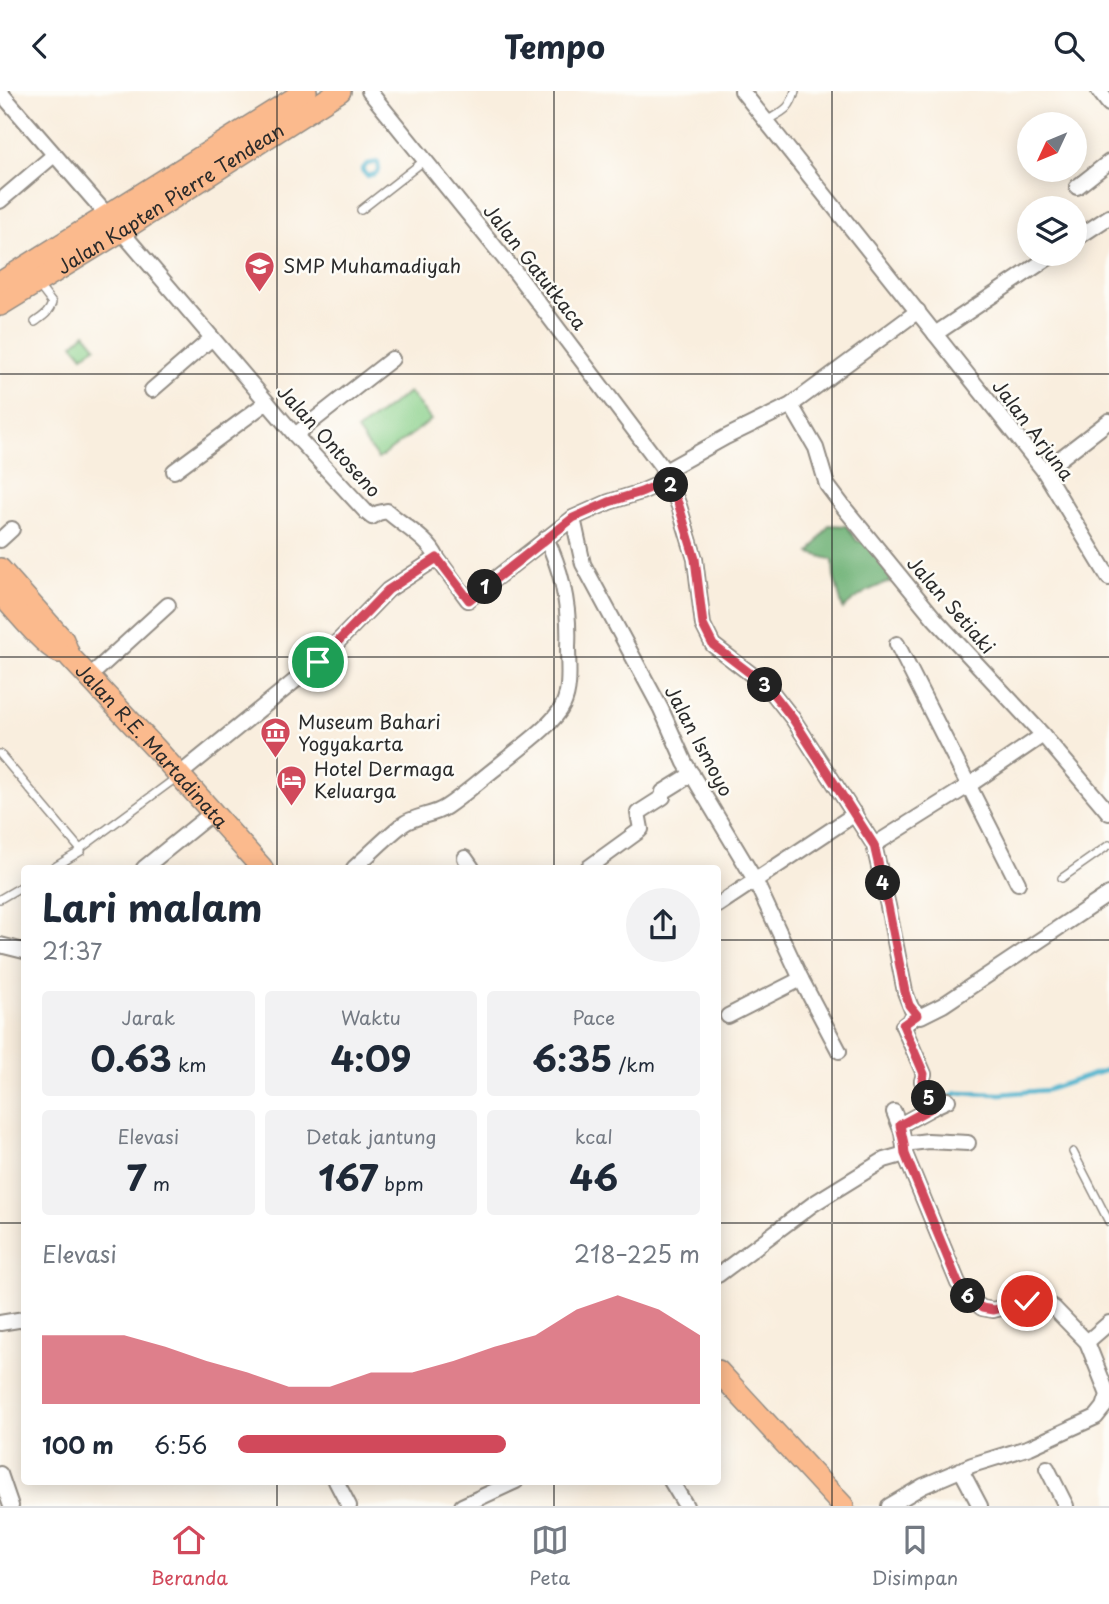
<!DOCTYPE html>
<html lang="id">
<meta charset="utf-8">
<style>
:root{--surface:#fff;--page:#f2f2f3;--text:#1f2937;--muted:#747a83;--line:#e0e1e3;--accent:#d1495b}
body{margin:0;font-family:"Playpen Sans",sans-serif;background:var(--page);color:var(--text);height:100vh;display:flex;flex-direction:column;font-size:26px;white-space:nowrap}
*{box-sizing:border-box;margin:0}
p{font-size:23px;color:var(--muted)}
.icon{flex:none;width:38px;height:38px;fill:none;stroke:currentColor;stroke-width:2;stroke-linecap:round;stroke-linejoin:round}
.map{position:relative;flex:1;overflow:hidden}
.drawer{position:absolute;left:21px;top:774px;width:700px;height:620px;display:flex;flex-direction:column;background:var(--surface);border-radius:7px;box-shadow:0 4px 18px #0003}
.drawer>*{flex:none}
.needle{width:46px;rotate:226deg}
.buttons{position:absolute;left:1017px;top:21px;display:grid;gap:14px}
.buttons a{display:grid;place-items:center;width:70px;height:70px;border-radius:50%;background:var(--surface);box-shadow:0 4px 18px #0003;font-size:35px}
.pin{position:absolute;display:grid;place-items:center;width:60px;height:60px;color:#fff;margin:-30px;border:4px solid #fff;border-radius:50%;box-shadow:0 2px 7px #0007}
.km{position:absolute;width:35px;height:35px;margin:-18px;border-radius:50%;background:#222;color:#fff;font-size:19px;line-height:35px;text-align:center}
.round{display:grid;place-items:center;flex:none;width:74px;height:74px;border-radius:37px;background:var(--page)}
.summary{display:flex;align-items:center;justify-content:space-between;height:119px;padding:0 21px}
h1{font-size:38px;font-weight:700;line-height:52px}
.stats{display:grid;grid-template-columns:repeat(3,1fr);gap:10px;height:119px;padding:7px 21px}
.stats div{display:grid;align-content:center;border-radius:7px;background:var(--page);text-align:center}
.stats b{font-size:35px;font-weight:700}
.stats small{font-size:19px;font-weight:400}
.stats p{font-size:19px}
.chart{height:196px;padding:14px 21px}
.chart p{display:flex;justify-content:space-between}
.chart svg{width:100%;height:126px;margin-top:7px;fill:var(--accent);opacity:.7}
ul{padding:0 21px;list-style:none;font-size:23px}
li{display:grid;grid-template-columns:112px 84px 1fr;align-items:center;height:52px}
li i{height:18px;border-radius:9px;background:var(--accent)}
header{display:flex;justify-content:space-between;align-items:center;height:91px;padding:0 21px;background:var(--surface);font-size:32px;font-weight:700}
.menu{display:flex;justify-content:space-around;align-items:center;height:98px;border-top:2px solid var(--line);background:var(--surface);font-size:19px;color:var(--muted)}
.menu a{display:grid;justify-items:center;gap:4px}
.menu .active{color:var(--accent)}
.map>svg:first-child{display:block}
.green{fill:#8ad08b;stroke:#5a7e5b;stroke-width:2}
.forest{fill:#6fb277;stroke:#4d6e51;stroke-width:2}
.lines{fill:none;stroke-linecap:round;stroke-linejoin:round}
.stream{stroke:#4eb3cd;stroke-width:4.5}
.service-casing{stroke:#928c84;stroke-width:10}
.minor-casing{stroke:#928c84;stroke-width:18}
.primary-casing{stroke:#928c84;stroke-width:24}
.service{stroke:#fff;stroke-width:7}
.minor{stroke:#fff;stroke-width:14}
.primary{stroke:#fbba8d;stroke-width:21}
.route-casing{stroke:#fff;stroke-width:14}
.route{stroke:#d1495b;stroke-width:9}
.grid{fill:none;stroke:#2b2b2b;stroke-width:2;stroke-opacity:0.55}
.labels{text-anchor:middle;stroke-width:5;stroke-linejoin:round;paint-order:stroke}
.street-label{font-size:19px;fill:#2b2b2b;stroke:#fdfcf7}
.poi-label{font-size:19px;fill:#2b2b2b;stroke:#fdfcf7;text-anchor:start}
</style>
<header><svg class="icon" aria-label="back" viewBox="0 0 24 24"><path d="M15 5l-7 7 7 7"/></svg>Tempo<svg class="icon" aria-label="search" viewBox="0 0 24 24"><circle cx="10" cy="10" r="6"/><path d="M15 15l6 6"/></svg></header>
<div class="map">
<svg width="1109" height="1415" viewBox="0 0 1109 1415">
<rect width="100%" height="100%" fill="#fdfcf7"/>
<filter id="ink" filterUnits="userSpaceOnUse"><feTurbulence type="fractalNoise" baseFrequency=".0143" numOctaves="2"/><feDisplacementMap in="SourceGraphic" scale="14" xChannelSelector="R" yChannelSelector="G"/><feConvolveMatrix kernelMatrix="1 2 1 2 8 2 1 2 1" color-interpolation-filters="sRGB"/></filter>
<filter id="wash" filterUnits="userSpaceOnUse"><feTurbulence type="fractalNoise" baseFrequency=".00686" numOctaves="4" result="noise"/><feDisplacementMap in="SourceGraphic" scale="28" xChannelSelector="R" yChannelSelector="G"/><feGaussianBlur stdDeviation="1.57" result="paint"/><feColorMatrix in="noise" values="0 0 0 0 0 0 0 0 0 0 0 0 0 0 0 0 0 1.4 0 .05"/><feComposite in="paint" operator="in"/></filter>
<g filter="url(#wash)">
<rect width="100%" height="100%" fill="#f9eede"/>
<!-- green -->
<g class="green">
<polygon points="85,242 96,255 83,265 73,253"/>
<polygon points="409,301 431,329 378,368 357,340"/>
</g>
<!-- forest -->
<path class="forest" d="M 829,434 L 847,435 L 857,450 L 874,453 L 899,482 L 890,485 L 891,491 C 871,496 858,505 843,518 L 834,486 L 833,469 L 810,462 Z"/>
<g class="lines">
<!-- stream -->
<g class="stream">
<polygon points="378,71 379,79 375,83 367,85 362,79 367,73"/>
<polyline points="950,1006 957,1002 1001,1003 1047,999 1109,978"/>
</g>
</g>
</g>
<g filter="url(#ink)">
<g class="lines">
<defs>
<g id="service">
<path d="M 766,30 C 783,20 790,19 795,0"/>
<polyline points="361,119 425,69"/>
<path d="M 35,231 C 43,225 49,222 52,212 L 39,195"/>
<polyline points="0,663 80,758"/>
<polyline points="53,777 81,760 80,758 176,687"/>
<polyline points="1062,787 1109,754"/>
<polyline points="0,808 24,794"/>
<polyline points="1073,1061 1109,1131"/>
</g>
<g id="minor">
<polyline points="369,0 516,182 665,380 679,415 695,468 703,534 713,554 768,596 793,628 874,754 888,815 905,901 912,919 921,925 943,914 1109,803"/>
<polyline points="742,0 1044,380 1109,487"/>
<polyline points="1099,0 1109,13"/>
<path d="M 0,1 L 121,140 L 295,344 L 367,422 L 372,426 L 378,422 L 387,420 C 402,434 429,448 437,467 L 468,509 L 573,427 L 609,411 L 641,401 L 657,394 L 665,380"/>
<polyline points="1077,96 1109,71"/>
<polyline points="0,110 54,64"/>
<polyline points="1074,149 1109,126"/>
<polyline points="935,243 1054,163"/>
<polyline points="152,299 212,247"/>
<polyline points="791,314 816,357 827,394 845,418 934,527 1043,644 1109,722"/>
<polyline points="295,344 392,268"/>
<polyline points="174,380 267,311"/>
<polyline points="665,380 726,346 791,314 918,220"/>
<polyline points="1044,380 1109,330"/>
<polyline points="573,427 583,473 661,618 685,672 755,789 801,888 839,960"/>
<polyline points="0,449 12,438"/>
<polyline points="897,553 1018,792"/>
<polyline points="89,586 168,514"/>
<polyline points="179,684 318,571 388,499 437,467"/>
<polyline points="874,754 968,695 1043,644"/>
<polyline points="465,767 472,777"/>
<polyline points="144,777 212,722"/>
<path d="M 354,777 C 370,763 385,747 402,734 C 415,724 433,725 446,716 C 464,704 480,689 497,676 C 514,661 554,634 563,614 C 571,598 568,574 568,556 C 570,517 563,482 546,447"/>
<polyline points="588,777 639,740 641,738 638,722 663,706 663,701 692,683"/>
<polyline points="718,814 855,723"/>
<polyline points="0,854 24,860"/>
<polyline points="728,925 801,888"/>
<polyline points="933,1016 948,1009"/>
<polyline points="900,1034 933,1016 922,990 924,983 903,935 917,924"/>
<polyline points="904,1053 928,1050 968,1052"/>
<polyline points="718,1184 813,1113 884,1069 905,1063"/>
<polyline points="0,1232 24,1228"/>
<polyline points="1087,1251 1109,1232"/>
<polyline points="1047,1377 1066,1415"/>
<polyline points="961,1379 980,1415"/>
<polyline points="0,1383 11,1415"/>
<polyline points="336,1390 349,1415"/>
<polyline points="671,1390 686,1415"/>
<polyline points="462,1415 516,1390"/>
<polyline points="889,1415 923,1395 972,1374 1030,1356 1096,1326 1104,1316 1108,1304 1087,1251 1054,1217 1039,1207 993,1219 982,1217 973,1210 958,1192 905,1063 902,1041 894,1021"/>
</g>
<g id="primary">
<polyline points="0,192 306,0"/>
<path id="s1" d="M 0,214 L 121,140 L 340,0"/>
<path id="s2" d="M 0,478 L 63,549 L 70,566 L 157,659 L 262,777"/>
<path d="M 0,502 C 13,516 43,554 59,561"/>
<polyline points="718,1280 843,1415"/>
</g>
</defs>
<!-- service casing -->
<use href="#service" class="service-casing"/>
<!-- minor casing -->
<use href="#minor" class="minor-casing"/>
<!-- primary casing -->
<use href="#primary" class="primary-casing"/>
<!-- service -->
<use href="#service" class="service"/>
<!-- minor -->
<use href="#minor" class="minor"/>
<!-- primary -->
<use href="#primary" class="primary"/>
</g>
</g>
<g class="lines" filter="url(#ink)">
<defs>
<polyline id="route" points="318,571 388,499 437,467 469,509 573,427 609,411 641,401 657,394 665,380 679,415 695,468 703,534 713,554 768,596 793,628 874,754 888,815 905,901 909,914 917,924 903,934 924,983 922,990 933,1016 900,1034 904,1053 905,1063 958,1192 973,1210 982,1217 993,1219 1027,1210"/>
</defs>
<!-- route casing -->
<use href="#route" class="route-casing"/>
<!-- route -->
<use href="#route" class="route"/>
</g>
<!-- grid -->
<path class="grid" d="M 277,0 L 277,777M 554,0 L 554,777M 832,0 L 832,1415M 0,283 L 1109,283M 0,566 L 1109,566M 0,849 L 24,849M 718,849 L 1109,849M 0,1132 L 24,1132M 718,1132 L 1109,1132M 277,1390 L 277,1415M 554,1390 L 554,1415"/>
<!-- icons -->
<defs>
<symbol id="school-pin" viewBox="-11 -11 22 30"><path d="M0 17L-7.5 6A9.5 9.5 0 1 1 7.5 6Z" fill="#d1495b" stroke="#fdfcf7"/><path d="M0-5L7-2L0 1L-7-2ZM-4 1L0 2.5L4 1V4Q0 6-4 4Z" fill="#fff"/></symbol>
<symbol id="museum-pin" viewBox="-11 -11 22 30"><path d="M0 17L-7.5 6A9.5 9.5 0 1 1 7.5 6Z" fill="#d1495b" stroke="#fdfcf7"/><path d="M0-6L6-3V-2H-6V-3ZM-5-1h2V3h-2ZM-1-1h2V3h-2ZM3-1h2V3H3ZM-6 4H6V6H-6Z" fill="#fff"/></symbol>
<symbol id="hotel-pin" viewBox="-11 -11 22 30"><path d="M0 17L-7.5 6A9.5 9.5 0 1 1 7.5 6Z" fill="#d1495b" stroke="#fdfcf7"/><path d="M-6-4.5h1.5V1H6V5H4.5V3h-9V5H-6ZM-4 0a1.8 1.8 0 1 1 3.6 0ZM.5 0V-2.5h3Q6-2.5 6 0Z" fill="#fff"/></symbol>
</defs>
<g fill-rule="evenodd">
<use href="#school-pin" x="242" y="158" width="35" height="47"/>
<use href="#museum-pin" x="258" y="624" width="35" height="47"/>
<use href="#hotel-pin" x="274" y="672" width="35" height="47"/>
</g>
<g class="labels">
<!-- street labels -->
<g class="street-label">
<text dy="7" stroke="none"><textPath href="#s1" startOffset="201">Jalan Kapten Pierre Tendean</textPath></text>
<text transform="translate(535 176) rotate(52)" y="7">Jalan Gatutkaca</text>
<text transform="translate(1033 339) rotate(53)" y="7">Jalan Arjuna</text>
<text transform="translate(329 350) rotate(48)" y="7">Jalan Ontoseno</text>
<text transform="translate(951 514) rotate(49)" y="7">Jalan Setiaki</text>
<text transform="translate(699 650) rotate(62)" y="7">Jalan Ismoyo</text>
<text dy="7" stroke="none"><textPath href="#s2" startOffset="234">Jalan R.E. Martadinata</textPath></text>
</g>
<!-- poi labels -->
<g class="poi-label">
<text x="283" y="182">SMP Muhamadiyah</text>
<text x="298" y="638">Museum Bahari<tspan x="298" dy="22">Yogyakarta</tspan></text>
<text x="314" y="685">Hotel Dermaga<tspan x="314" dy="22">Keluarga</tspan></text>
</g>
</g>
</svg>
<div class="buttons">
<a><svg class="needle" viewBox="-14 -14 28 28"><path d="M0-13l5 13h-10z" fill="#e53935"/><path d="M0 13l5-13h-10z" fill="#747a83"/></svg></a>
<a><svg class="icon" aria-label="layers" viewBox="0 0 24 24"><path d="M12 4l9 5-9 5-9-5zM3 14l9 5 9-5"/></svg></a>
</div>
<div class="pin" style="left:318px;top:571px;background:#1e9e55"><svg class="icon" aria-label="arrive" viewBox="0 0 24 24"><path d="M6 21V4h12l-3 4 3 4H6"/></svg></div>
<div class="pin" style="left:1027px;top:1210px;background:#d93025"><svg class="icon" aria-label="check" viewBox="0 0 24 24"><path d="M5 12l5 5 9-10"/></svg></div>
<b class="km" style="left:485px;top:496px">1</b>
<b class="km" style="left:671px;top:394px">2</b>
<b class="km" style="left:765px;top:594px">3</b>
<b class="km" style="left:883px;top:792px">4</b>
<b class="km" style="left:929px;top:1007px">5</b>
<b class="km" style="left:968px;top:1205px">6</b>
<section class="drawer">
<div class="summary"><div><h1>Lari malam</h1><p>21:37</p></div><a class="round"><svg class="icon" aria-label="share" viewBox="0 0 24 24"><path d="M12 15V3M7 8l5-5 5 5M5 13v7h14v-7"/></svg></a></div>
<div class="stats">
<div><p>Jarak</p><b>0.63<small> km</small></b></div>
<div><p>Waktu</p><b>4:09</b></div>
<div><p>Pace</p><b>6:35<small> /km</small></b></div>
</div>
<div class="stats">
<div><p>Elevasi</p><b>7<small> m</small></b></div>
<div><p>Detak jantung</p><b>167<small> bpm</small></b></div>
<div><p>kcal</p><b>46</b></div>
</div>
<div class="chart"><p><span>Elevasi</span>218–225 m</p>
<svg viewBox="0 0 160 44" preserveAspectRatio="none"><path d="M0 44V20L10 20L20 20L30 24L40 29L50 33L60 38L70 38L80 33L90 33L100 29L110 24L120 20L130 11L140 6L150 11L160 20V44z"/></svg>
</div>
<ul>
<li><b>100 m</b>6:56<i style="width:58%"></i></li>
</ul>
</section>
</div>
<nav class="menu">
<a class="active"><svg class="icon" aria-label="home" viewBox="0 0 24 24"><path d="M3 11l9-7 9 7M6 9v11h12V9"/></svg>Beranda</a>
<a><svg class="icon" aria-label="map" viewBox="0 0 24 24"><path d="M3 6l6-2 6 2 6-2v14l-6 2-6-2-6 2zM9 4v14M15 6v14"/></svg>Peta</a>
<a><svg class="icon" aria-label="saved" viewBox="0 0 24 24"><path d="M7 4h10v16l-5-4-5 4z"/></svg>Disimpan</a>
</nav>
